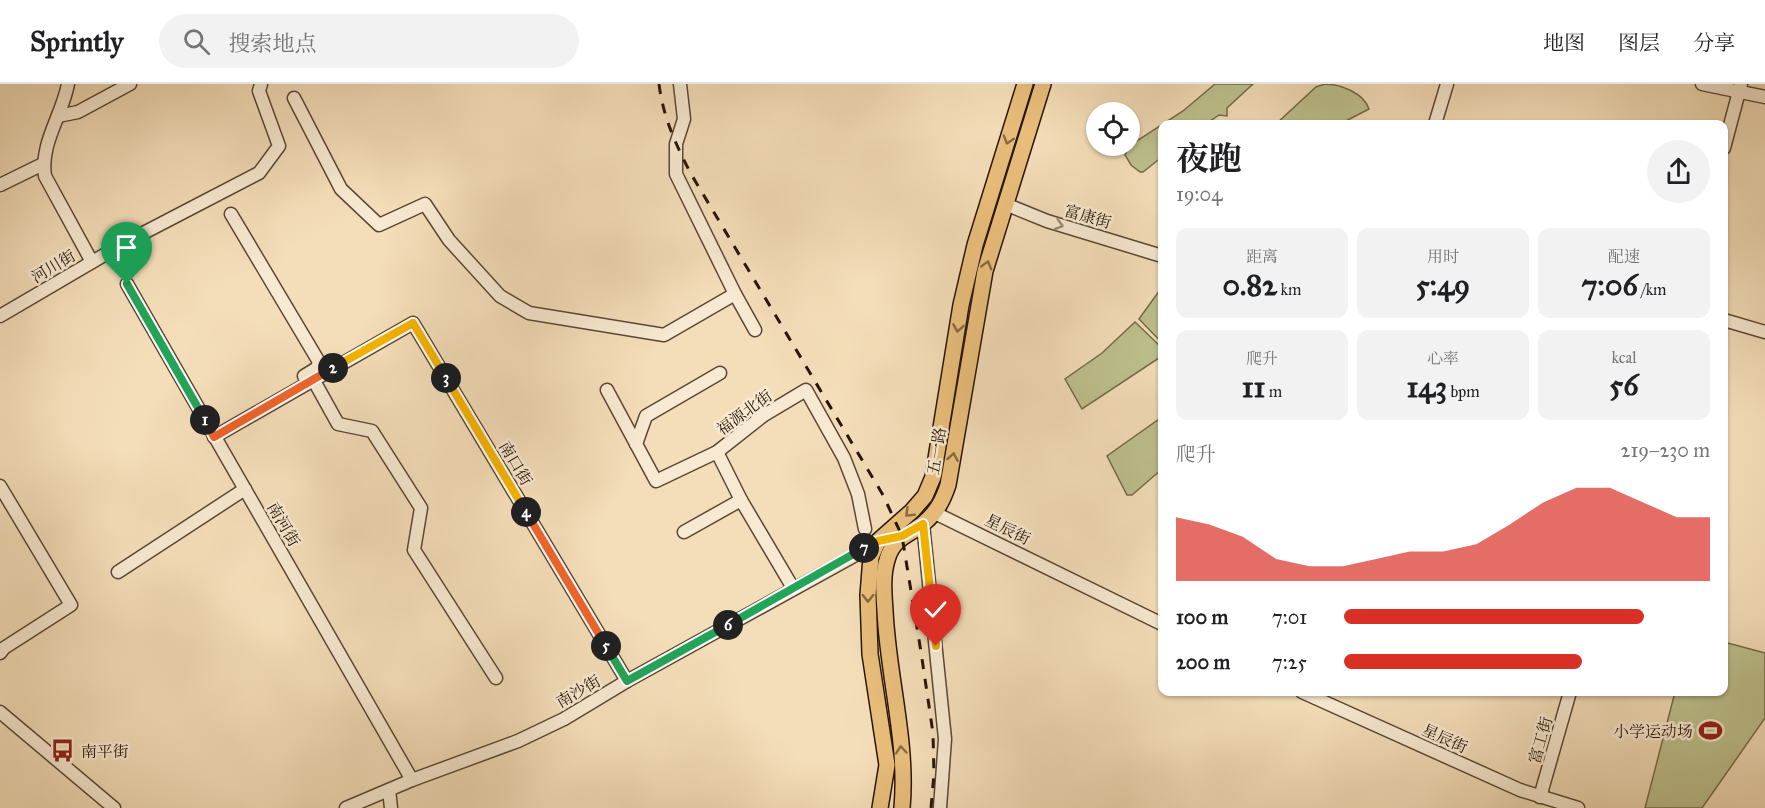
<!DOCTYPE html>
<html lang="zh">
<meta charset="utf-8">
<style>
:root{--surface:#fff;--page:#f2f2f2;--text:#202124;--muted:#757577;--line:#e0e0e0;--accent:#d93025}
body{margin:0;font-family:"IM FELL Great Primer","Noto Serif SC",serif;background:var(--page);color:var(--text);height:100vh;display:flex;flex-direction:column;font-size:22px;white-space:nowrap}
*{box-sizing:border-box;margin:0}
p{font-size:20px;color:var(--muted)}
.icon{flex:none;width:33px;height:33px;fill:none;stroke:currentColor;stroke-width:2;stroke-linecap:round;stroke-linejoin:round}
.map{position:relative;flex:1;overflow:hidden}
.panel{position:absolute;left:1158px;top:36px;width:570px;height:576px;display:flex;flex-direction:column;background:var(--surface);border-radius:12px;box-shadow:0 2px 4px #0004}
.panel>*{flex:none}
.controls{position:absolute;left:1086px;top:18px;display:grid;gap:12px}
.controls a{display:grid;place-items:center;width:54px;height:54px;border-radius:50%;background:var(--surface);box-shadow:0 2px 4px #0004;font-size:30px}
.pin{position:absolute;display:grid;place-items:center;width:51px;height:51px;color:#fff;margin:-62px -26px;border-radius:50% 50% 50% 0;rotate:-45deg;box-shadow:0 0 6px #0007}
.pin .icon{rotate:45deg}
.km{position:absolute;width:30px;height:30px;margin:-15px;border-radius:50%;background:#222;color:#fff;font-size:16px;line-height:30px;text-align:center}
.round{display:grid;place-items:center;flex:none;width:63px;height:63px;border-radius:32px;background:var(--page)}
.summary{display:flex;align-items:center;justify-content:space-between;height:102px;padding:0 18px}
h1{font-size:33px;font-weight:700;line-height:45px}
.stats{display:grid;grid-template-columns:repeat(3,1fr);gap:9px;height:102px;padding:6px 18px}
.stats div{display:grid;align-content:center;border-radius:12px;background:var(--page);text-align:center}
.stats b{font-size:30px;font-weight:700}
.stats small{font-size:16px;font-weight:400}
.stats p{font-size:16px}
.chart{height:168px;padding:12px 18px}
.chart p{display:flex;justify-content:space-between}
.chart svg{width:100%;height:108px;margin-top:6px;fill:var(--accent);opacity:.7}
ul{padding:0 18px;list-style:none;font-size:20px}
li{display:grid;grid-template-columns:96px 72px 1fr;align-items:center;height:45px}
li i{height:15px;border-radius:8px;background:var(--accent)}
header{display:flex;align-items:center;gap:36px;box-sizing:border-box;height:84px;padding:0 30px;background:var(--surface);border-bottom:2px solid var(--line)}
header strong{font-size:28px}
nav{display:flex;gap:33px;margin-inline-start:auto;font-size:21px}
.search{width:420px;height:54px;background:var(--page);display:flex;align-items:center;gap:15px;box-sizing:border-box;padding:0 21px;border-radius:33px;color:var(--muted);font-size:22px}
.map>svg:first-child{display:block}
.green{fill:#bdc18e;stroke:#726b4b;stroke-width:1.5}
.lines{fill:none;stroke-linecap:round;stroke-linejoin:round}
.minor-casing{stroke:#5b4734;stroke-width:15}
.major-casing{stroke:#281508;stroke-width:18}
.minor{stroke:#f8ead2;stroke-width:12}
.major{stroke:#eabf7c;stroke-width:15}
.rail{stroke:#281508;stroke-width:3;stroke-dasharray:10 10;stroke-linecap:butt}
.oneway{stroke:#896a42}
.oneway2{stroke:#9a8a77}
.split-1-casing{stroke:#fff;stroke-width:12}
.split-2-casing{stroke:#fff;stroke-width:12}
.split-3-casing{stroke:#fff;stroke-width:12}
.split-4-casing{stroke:#fff;stroke-width:12}
.split-5-casing{stroke:#fff;stroke-width:12}
.split-6-casing{stroke:#fff;stroke-width:12}
.split-7-casing{stroke:#fff;stroke-width:12}
.split-8-casing{stroke:#fff;stroke-width:12}
.split-1{stroke:#22a559;stroke-width:8}
.split-2{stroke:#f0652b;stroke-width:8}
.split-3{stroke:#f5b400;stroke-width:8}
.split-4{stroke:#f5b400;stroke-width:8}
.split-5{stroke:#f0652b;stroke-width:8}
.split-6{stroke:#22a559;stroke-width:8}
.split-7{stroke:#22a559;stroke-width:8}
.split-8{stroke:#f5b400;stroke-width:8}
.labels{text-anchor:middle;stroke-width:5;stroke-linejoin:round;paint-order:stroke}
.street-label{font-size:16px;fill:#281508;stroke:#f8ead2}
.poi-label{font-size:16px;fill:#281508;stroke:#f8ead2;text-anchor:end}
</style>
<header>
<strong>Sprintly</strong>
<div class="search"><svg class="icon" aria-label="search" viewBox="0 0 24 24"><circle cx="10" cy="10" r="6"/><path d="M15 15l6 6"/></svg>搜索地点</div>
<nav><a>地图</a><a>图层</a><a>分享</a></nav>
</header>
<div class="map">
<svg width="1765" height="724" viewBox="0 0 1765 724">
<rect width="100%" height="100%" fill="#f4deb9"/>
<filter id="stains"><feTurbulence type="fractalNoise" baseFrequency=".00333" numOctaves="4"/><feColorMatrix values="0 0 0 0 .2 0 0 0 0 .09 0 0 0 0 .02 0 0 0 .5 -.17"/></filter>
<radialGradient id="worn" r=".72"><stop offset=".6" stop-color="#630" stop-opacity="0"/><stop offset="1" stop-color="#630" stop-opacity=".3"/></radialGradient>
<!-- green -->
<g class="green">
<polygon points="1215,0 1253,0 1227,24 1227,32 1219,31 1206,40 1162,40 1162,73 1143,88 1140,88 1131,81 1125,71 1129,62 1183,27"/>
<path d="M 1325,0 C 1340,0 1364,9 1369,25 L 1340,40 L 1276,40 L 1316,3 Z"/>
<polygon points="1162,203 1162,259 1139,235"/>
<polygon points="1135,238 1162,264 1162,272 1082,325 1065,295 1102,269"/>
<polygon points="1162,333 1162,385 1132,411 1127,411 1107,372"/>
<polygon points="1724,558 1765,569 1765,634 1702,724 1645,724 1675,608 1724,608"/>
</g>
<g class="lines">
<defs>
<g id="minor">
<path d="M 68,0 C 62,32 40,59 45,92 L 92,178"/>
<polyline points="680,0 684,35 676,60 676,90 735,210 755,246"/>
<polyline points="1702,0 1765,13"/>
<polyline points="294,14 341,105 379,141 425,120 449,156 500,212 529,229 664,251 735,210"/>
<polyline points="58,32 78,28 130,0"/>
<polyline points="1435,40 1447,0"/>
<polyline points="1724,64 1741,0"/>
<polyline points="0,101 43,80"/>
<polyline points="1005,120 1047,137 1162,172"/>
<polyline points="231,130 319,278 317,284 304,292"/>
<polyline points="127,200 412,696"/>
<polyline points="0,232 128,157 259,89 279,62 259,7 261,0"/>
<polyline points="1724,236 1765,248"/>
<polyline points="313,295 338,340 372,347 421,424 414,466 496,594"/>
<polyline points="607,306 656,397 717,368 764,331 806,306 844,374 858,410 865,445"/>
<polyline points="214,353 413,239 627,597"/>
<polyline points="636,360 646,332 720,289"/>
<polyline points="717,368 741,416"/>
<polyline points="0,402 71,521 4,564 0,569"/>
<polyline points="935,429 1162,540"/>
<polyline points="923,440 945,655 940,724"/>
<polyline points="684,448 741,416 793,504"/>
<polyline points="118,488 245,405"/>
<polyline points="1302,608 1520,706 1578,724"/>
<polyline points="0,628 114,724"/>
<polyline points="389,706 391,724"/>
<polyline points="1540,713 1570,608"/>
<polyline points="346,724 412,696 518,657 564,635 627,597 881,457"/>
</g>
<g id="major">
<polyline points="880,724 887,681 870,570 868,511 871,473 878,457 912,427 925,412 933,393 961,221 975,161 1025,0"/>
<path d="M 902,724 C 908,658 888,593 885,527 C 884,511 882,492 887,476 C 893,453 909,452 924,439 C 937,428 943,416 948,401 L 985,187 L 1043,0"/>
</g>
</defs>
<!-- minor casing -->
<use href="#minor" class="minor-casing"/>
<!-- major casing -->
<use href="#major" class="major-casing"/>
<!-- minor -->
<use href="#minor" class="minor"/>
<!-- major -->
<use href="#major" class="major"/>
<!-- rail -->
<path class="rail" d="M 659,0 C 663,33 676,61 691,90 L 883,411 L 902,452 L 921,568 L 933,649 L 934,690 L 931,724"/>
</g>
<!-- one-way arrows -->
<defs><path id="oneway-chevron" d="M-2-3.5L2.5 0L-2 3.5" fill="none" stroke-width="1.6" stroke-linecap="round" stroke-linejoin="round" transform="scale(1.5)"/></defs>
<g class="oneway">
<use href="#oneway-chevron" transform="translate(1008 56) rotate(107)"/>
<use href="#oneway-chevron" transform="translate(987 181) rotate(-74)"/>
<use href="#oneway-chevron" transform="translate(958 244) rotate(99)"/>
<use href="#oneway-chevron" transform="translate(953 373) rotate(-81)"/>
<use href="#oneway-chevron" transform="translate(909 429) rotate(136)"/>
<use href="#oneway-chevron" transform="translate(868 514) rotate(91)"/>
<use href="#oneway-chevron" transform="translate(901 666) rotate(-95)"/>
</g>
<use class="oneway2" href="#oneway-chevron" transform="translate(1059 141) rotate(16)"/>
<g class="lines">
<defs>
<polyline id="split-1" points="127,200 205,336"/>
<polyline id="split-2" points="205,336 214,353 333,284"/>
<polyline id="split-3" points="333,284 413,239 446,294"/>
<polyline id="split-4" points="446,294 526,428"/>
<polyline id="split-5" points="526,428 606,562"/>
<polyline id="split-6" points="606,562 627,597 728,541"/>
<polyline id="split-7" points="728,541 864,464"/>
<polyline id="split-8" points="864,464 878,457 902,452 923,440 936,562"/>
</defs>
<!-- split-1 casing -->
<use href="#split-1" class="split-1-casing"/>
<!-- split-2 casing -->
<use href="#split-2" class="split-2-casing"/>
<!-- split-3 casing -->
<use href="#split-3" class="split-3-casing"/>
<!-- split-4 casing -->
<use href="#split-4" class="split-4-casing"/>
<!-- split-5 casing -->
<use href="#split-5" class="split-5-casing"/>
<!-- split-6 casing -->
<use href="#split-6" class="split-6-casing"/>
<!-- split-7 casing -->
<use href="#split-7" class="split-7-casing"/>
<!-- split-8 casing -->
<use href="#split-8" class="split-8-casing"/>
<!-- split-1 -->
<use href="#split-1" class="split-1"/>
<!-- split-2 -->
<use href="#split-2" class="split-2"/>
<!-- split-3 -->
<use href="#split-3" class="split-3"/>
<!-- split-4 -->
<use href="#split-4" class="split-4"/>
<!-- split-5 -->
<use href="#split-5" class="split-5"/>
<!-- split-6 -->
<use href="#split-6" class="split-6"/>
<!-- split-7 -->
<use href="#split-7" class="split-7"/>
<!-- split-8 -->
<use href="#split-8" class="split-8"/>
</g>
<!-- icons -->
<defs>
<symbol id="stadium-bare" viewBox="-9 -9 18 18"><path d="M0-5a6.5 5 0 1 0 0 10a6.5 5 0 1 0 0-10ZM-3.5-1.8h7v3.6h-7Z" fill="#8f2418" stroke="#f8ead2" stroke-width="2.5" paint-order="stroke"/></symbol>
<symbol id="bus-bare" viewBox="-9 -9 18 18"><path d="M-5-6H5V4H4V6H2V4H-2V6H-4V4H-5ZM-3.5-4V0h7V-4ZM-3.5 1.2v1.5H-2V1.2ZM2 1.2v1.5H3.5V1.2Z" fill="#8f2418" stroke="#f8ead2" stroke-width="2.5" paint-order="stroke"/></symbol>
</defs>
<g fill-rule="evenodd">
<use href="#stadium-bare" x="1694" y="630" width="33" height="33"/>
<use href="#bus-bare" x="46" y="650" width="33" height="33"/>
</g>
<g class="labels">
<!-- street labels -->
<g class="street-label">
<text transform="translate(1088 132) rotate(16)" y="6">富康街</text>
<text transform="translate(53 182) rotate(-31)" y="6">河川街</text>
<text transform="translate(744 328) rotate(-36)" y="6">福源北街</text>
<text transform="translate(936 367) rotate(-81)" y="6">五一路</text>
<text transform="translate(516 379) rotate(59)" y="6">南口街</text>
<text transform="translate(284 440) rotate(60)" y="6">南河街</text>
<text transform="translate(1008 445) rotate(26)" y="6">星辰街</text>
<text transform="translate(578 607) rotate(-30)" y="6">南沙街</text>
<text transform="translate(1445 654) rotate(24)" y="6">星辰街</text>
<text transform="translate(1540 656) rotate(-74)" y="6">富工街</text>
</g>
<!-- poi labels -->
<g class="poi-label">
<text x="1693" y="653">小学运动场</text>
<text x="81" y="673" text-anchor="start">南平街</text>
</g>
</g>
<rect width="100%" height="100%" filter="url(#stains)"/>
<rect width="100%" height="100%" fill="url(#worn)"/>
</svg>
<div class="controls">
<a><svg class="icon" aria-label="locate" viewBox="0 0 24 24"><circle cx="12" cy="12" r="6"/><path d="M12 2v4M12 18v4M2 12h4M18 12h4"/></svg></a>
</div>
<div class="pin" style="left:127px;top:200px;background:#1e9e55"><svg class="icon" aria-label="arrive" viewBox="0 0 24 24"><path d="M6 21V4h12l-3 4 3 4H6"/></svg></div>
<div class="pin" style="left:936px;top:562px;background:#d93025"><svg class="icon" aria-label="check" viewBox="0 0 24 24"><path d="M5 12l5 5 9-10"/></svg></div>
<b class="km" style="left:205px;top:336px">1</b>
<b class="km" style="left:333px;top:284px">2</b>
<b class="km" style="left:446px;top:294px">3</b>
<b class="km" style="left:526px;top:428px">4</b>
<b class="km" style="left:606px;top:562px">5</b>
<b class="km" style="left:728px;top:541px">6</b>
<b class="km" style="left:864px;top:464px">7</b>
<section class="panel">
<div class="summary"><div><h1>夜跑</h1><p>19:04</p></div><a class="round"><svg class="icon" aria-label="share" viewBox="0 0 24 24"><path d="M12 15V3M7 8l5-5 5 5M5 13v7h14v-7"/></svg></a></div>
<div class="stats">
<div><p>距离</p><b>0.82<small> km</small></b></div>
<div><p>用时</p><b>5:49</b></div>
<div><p>配速</p><b>7:06<small> /km</small></b></div>
</div>
<div class="stats">
<div><p>爬升</p><b>11<small> m</small></b></div>
<div><p>心率</p><b>143<small> bpm</small></b></div>
<div><p>kcal</p><b>56</b></div>
</div>
<div class="chart"><p><span>爬升</span>219–230 m</p>
<svg viewBox="0 0 160 44" preserveAspectRatio="none"><path d="M0 44V18L10 21L20 26L30 35L40 38L50 38L60 35L70 32L80 32L90 29L100 21L110 12L120 6L130 6L140 12L150 18L160 18V44z"/></svg>
</div>
<ul>
<li><b>100 m</b>7:01<i style="width:82%"></i></li>
<li><b>200 m</b>7:25<i style="width:65%"></i></li>
</ul>
</section>
</div>
